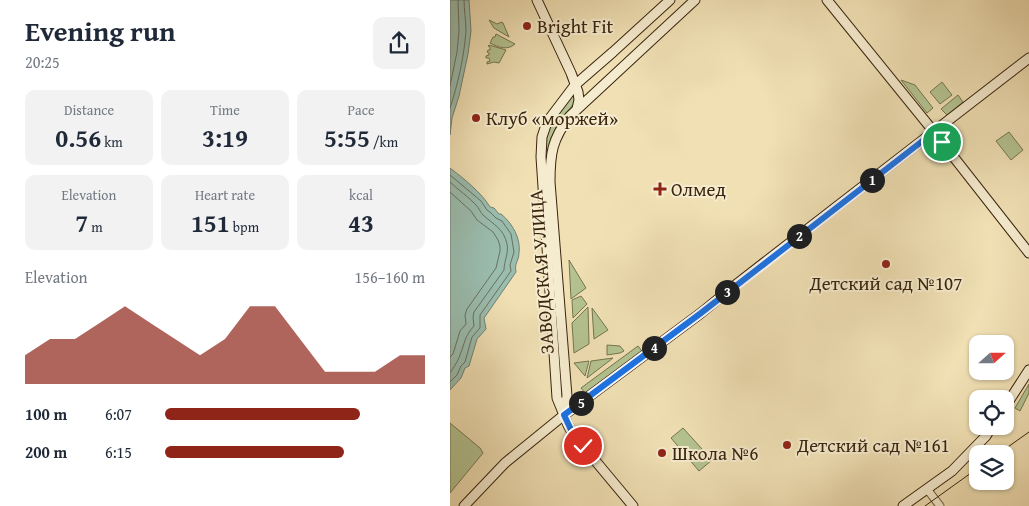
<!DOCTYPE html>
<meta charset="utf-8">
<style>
:root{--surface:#fff;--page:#f2f2f3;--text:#1f2937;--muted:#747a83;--accent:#8f2418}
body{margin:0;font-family:"Gentium Book Plus",serif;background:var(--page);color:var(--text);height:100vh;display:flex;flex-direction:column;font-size:19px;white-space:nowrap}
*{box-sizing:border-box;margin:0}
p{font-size:16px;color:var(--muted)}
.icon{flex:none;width:28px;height:28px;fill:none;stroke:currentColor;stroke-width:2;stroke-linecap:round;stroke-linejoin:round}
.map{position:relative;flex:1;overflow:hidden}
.details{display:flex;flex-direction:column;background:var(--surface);width:450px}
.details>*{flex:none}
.needle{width:32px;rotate:69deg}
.controls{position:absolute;left:519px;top:335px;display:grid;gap:10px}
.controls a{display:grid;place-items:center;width:45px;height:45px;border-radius:10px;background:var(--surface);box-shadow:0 1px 4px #0004;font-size:25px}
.pin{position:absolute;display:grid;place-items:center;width:42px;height:42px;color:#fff;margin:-21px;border:2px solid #fff;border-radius:50%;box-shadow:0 1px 5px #0007}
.km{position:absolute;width:25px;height:25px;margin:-12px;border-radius:50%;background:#222;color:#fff;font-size:14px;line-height:25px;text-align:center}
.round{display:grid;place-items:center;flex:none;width:52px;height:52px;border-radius:10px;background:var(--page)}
.summary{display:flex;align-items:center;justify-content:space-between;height:85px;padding:0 25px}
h1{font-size:28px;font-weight:800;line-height:38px}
.figures{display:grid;grid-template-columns:repeat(3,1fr);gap:8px;height:85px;padding:5px 25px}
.figures div{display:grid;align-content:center;border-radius:10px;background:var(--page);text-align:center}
.figures b{font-size:25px;font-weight:800}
.figures small{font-size:14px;font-weight:400}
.figures p{font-size:14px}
.chart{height:140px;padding:10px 25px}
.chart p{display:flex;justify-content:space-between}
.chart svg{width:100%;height:90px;margin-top:5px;fill:var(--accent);opacity:.7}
ul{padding:0 25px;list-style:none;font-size:16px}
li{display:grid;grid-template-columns:80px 60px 1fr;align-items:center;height:38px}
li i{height:12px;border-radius:6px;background:var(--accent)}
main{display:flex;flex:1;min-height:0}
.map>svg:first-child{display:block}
.green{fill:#b4c391;stroke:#767450}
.water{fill:#9abdaf;stroke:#73806f}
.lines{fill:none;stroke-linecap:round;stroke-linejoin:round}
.shore{stroke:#6a705e;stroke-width:1}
.street-casing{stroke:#675338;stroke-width:9}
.secondary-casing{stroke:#39240e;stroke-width:11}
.street{stroke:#f5ebce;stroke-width:7}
.secondary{stroke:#f5ebce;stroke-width:9}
.tram{stroke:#39240e;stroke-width:1}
.route-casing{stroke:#fff;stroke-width:10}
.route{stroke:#1a73e8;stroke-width:6}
.poi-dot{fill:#8f2418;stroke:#f5ebce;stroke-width:2}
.labels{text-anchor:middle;stroke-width:4;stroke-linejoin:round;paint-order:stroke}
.poi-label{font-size:19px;fill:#39240e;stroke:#f5ebce;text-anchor:start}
.street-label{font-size:19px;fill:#39240e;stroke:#f5ebce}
</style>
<main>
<section class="details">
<div class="summary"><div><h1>Evening run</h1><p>20:25</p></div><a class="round"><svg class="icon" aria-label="share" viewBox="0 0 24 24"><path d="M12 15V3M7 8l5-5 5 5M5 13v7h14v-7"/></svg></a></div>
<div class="figures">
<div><p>Distance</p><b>0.56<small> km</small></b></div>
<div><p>Time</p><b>3:19</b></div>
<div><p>Pace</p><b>5:55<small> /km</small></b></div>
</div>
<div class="figures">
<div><p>Elevation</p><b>7<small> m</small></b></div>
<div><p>Heart rate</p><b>151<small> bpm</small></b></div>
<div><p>kcal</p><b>43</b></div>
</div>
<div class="chart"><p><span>Elevation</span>156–160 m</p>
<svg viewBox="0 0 160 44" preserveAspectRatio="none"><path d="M0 44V30L10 22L20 22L30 14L40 6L50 14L60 22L70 30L80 22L90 6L100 6L110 22L120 38L130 38L140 38L150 30L160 30V44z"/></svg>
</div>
<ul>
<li><b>100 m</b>6:07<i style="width:75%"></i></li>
<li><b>200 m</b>6:15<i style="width:69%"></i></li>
</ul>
</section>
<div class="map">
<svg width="579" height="506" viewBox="0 0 579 506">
<rect width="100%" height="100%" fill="#f0e0b4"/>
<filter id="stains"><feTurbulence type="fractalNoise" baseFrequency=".004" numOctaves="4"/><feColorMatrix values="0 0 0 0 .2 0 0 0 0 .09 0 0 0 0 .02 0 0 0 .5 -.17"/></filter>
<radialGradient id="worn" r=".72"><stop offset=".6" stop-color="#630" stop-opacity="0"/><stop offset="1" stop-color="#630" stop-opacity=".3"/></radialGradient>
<!-- green -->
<g class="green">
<polygon points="39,20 47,24 52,22 53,23 59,37 44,28"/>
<path d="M 46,34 L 65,44 C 57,51 48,47 40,43 L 43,37 L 45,37 Z"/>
<polygon points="39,45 56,50 49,63 44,62 37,64 37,62 40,61 39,58 36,58 36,56 39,55 39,53 37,52 38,50 40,50 40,47 38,46"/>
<polygon points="451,80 465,85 483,108 477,113"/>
<polygon points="492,82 502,95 490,104 480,92"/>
<path d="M 122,95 L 126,96 L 126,101 C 121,107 116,113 111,119 C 99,136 97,155 97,176 C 94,165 95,133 100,124 C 106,114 115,105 122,95 Z"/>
<polygon points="508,95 513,102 497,115 491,109"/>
<polygon points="559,132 573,150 561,160 546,141"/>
<polygon points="119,260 136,288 121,299"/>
<polygon points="131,296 137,304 123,318 122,300"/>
<polygon points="138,307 139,344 124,353 122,323"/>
<polygon points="142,308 158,330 144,339"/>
<polygon points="157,345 170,346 174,351 170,353 157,355"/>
<polygon points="188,346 192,351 135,393 131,388"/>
<polygon points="163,358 137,378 141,361"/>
<polygon points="139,361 135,376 124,363"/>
<polygon points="579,384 579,393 570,411 565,408"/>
<polygon points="0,423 30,448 33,453 0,493"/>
<polygon points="233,428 262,460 249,471 221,438"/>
</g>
<!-- water -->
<g class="water">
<polygon points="0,0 19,0 21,31 18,54 9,96 2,118 0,135"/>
<path d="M 0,168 C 13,178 32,193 40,207 L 44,208 L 49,214 L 51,214 C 62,223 71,238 69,253 C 69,261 64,263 66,272 L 34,318 L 36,329 L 27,339 L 19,366 L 15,368 L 11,378 L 0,390 Z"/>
</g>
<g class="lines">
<!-- shore -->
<g class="shore">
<polyline points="0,86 7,52 9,31 8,0"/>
<path d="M 0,108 C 8,84 14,57 16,31 C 16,21 14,10 14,0"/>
<polyline points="0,175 31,201 37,210 41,213 46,218 52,221 61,234 64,252 60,265 61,271 30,315 30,328 22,337 15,362 11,366 7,375 0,382"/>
<path d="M 0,182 C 8,190 19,197 26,205 C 29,208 30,212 33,215 C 43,224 54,229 57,244 C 59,253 54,261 54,270 L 24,312 L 23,317 L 24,326 C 14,337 15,343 10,355 C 9,359 3,369 0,373"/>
<polyline points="0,192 21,211 27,220 43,232 48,240 50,246 50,251 46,268 17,309 15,315 16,324 10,331 3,354 0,357"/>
</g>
<defs>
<polyline id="street" points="477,489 490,506"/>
<g id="secondary">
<polyline points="87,0 121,73 128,92 129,100 127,109"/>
<polyline points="377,0 484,132 579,253"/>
<polyline points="555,407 579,370"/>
<path d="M 114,413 L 117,396 L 100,182 C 100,154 102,139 120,116 L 245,0"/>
<polyline points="14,506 55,463 114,415 251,313 284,286 579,58"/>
<polyline points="183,506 123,434 118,425 107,398 91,157 92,137 97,122 125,85 163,52 220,0"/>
<polyline points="453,506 502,471 536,436 542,426"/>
</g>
</defs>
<!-- street casing -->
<use href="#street" class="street-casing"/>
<!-- secondary casing -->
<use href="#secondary" class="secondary-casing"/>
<!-- street -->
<use href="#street" class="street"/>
<!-- secondary -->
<use href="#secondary" class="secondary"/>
<!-- tram -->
<g class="tram">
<polyline points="548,454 579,432"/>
<polyline points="475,506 528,468"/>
</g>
</g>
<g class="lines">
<defs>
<polyline id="route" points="133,446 123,434 114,415 251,313 484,132 492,142"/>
</defs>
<!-- route casing -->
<use href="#route" class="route-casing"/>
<!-- route -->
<use href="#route" class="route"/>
</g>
<!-- markers -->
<g class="poi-dot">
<circle cx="77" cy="26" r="5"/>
<circle cx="26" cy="118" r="5"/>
<path d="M207.5 181.5h5v5h5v5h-5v5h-5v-5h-5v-5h5z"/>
<circle cx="436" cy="264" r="5"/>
<circle cx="337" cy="445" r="5"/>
<circle cx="212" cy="453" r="5"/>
</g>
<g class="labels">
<!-- poi labels -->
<g class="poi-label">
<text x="87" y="33">Bright Fit</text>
<text x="36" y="125">Клуб «моржей»</text>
<text x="221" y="196">Олмед</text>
<text x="436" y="290" text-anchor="middle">Детский сад №107</text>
<text x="347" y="452">Детский сад №161</text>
<text x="222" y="460">Школа №6</text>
</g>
<!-- street labels -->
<g class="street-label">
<text transform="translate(91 272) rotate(-94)" y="7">ЗАВОДСКАЯ УЛИЦА</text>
</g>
</g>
<rect width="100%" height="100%" filter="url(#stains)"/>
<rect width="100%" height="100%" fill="url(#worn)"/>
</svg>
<div class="controls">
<a><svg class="needle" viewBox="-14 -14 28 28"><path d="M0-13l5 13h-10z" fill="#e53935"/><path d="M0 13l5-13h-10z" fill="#747a83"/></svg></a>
<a><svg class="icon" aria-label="locate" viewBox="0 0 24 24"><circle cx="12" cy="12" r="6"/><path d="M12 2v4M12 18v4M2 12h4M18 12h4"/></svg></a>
<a><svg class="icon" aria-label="layers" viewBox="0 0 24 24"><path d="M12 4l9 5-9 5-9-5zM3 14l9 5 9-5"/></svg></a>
</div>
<div class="pin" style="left:492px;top:142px;background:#1e9e55"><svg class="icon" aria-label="arrive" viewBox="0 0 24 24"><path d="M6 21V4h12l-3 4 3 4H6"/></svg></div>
<div class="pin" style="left:133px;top:446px;background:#d93025"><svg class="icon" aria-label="check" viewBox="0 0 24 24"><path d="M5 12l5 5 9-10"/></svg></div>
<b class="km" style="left:422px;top:180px">1</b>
<b class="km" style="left:349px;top:236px">2</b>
<b class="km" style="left:277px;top:292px">3</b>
<b class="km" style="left:204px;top:348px">4</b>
<b class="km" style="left:131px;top:403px">5</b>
</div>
</main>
